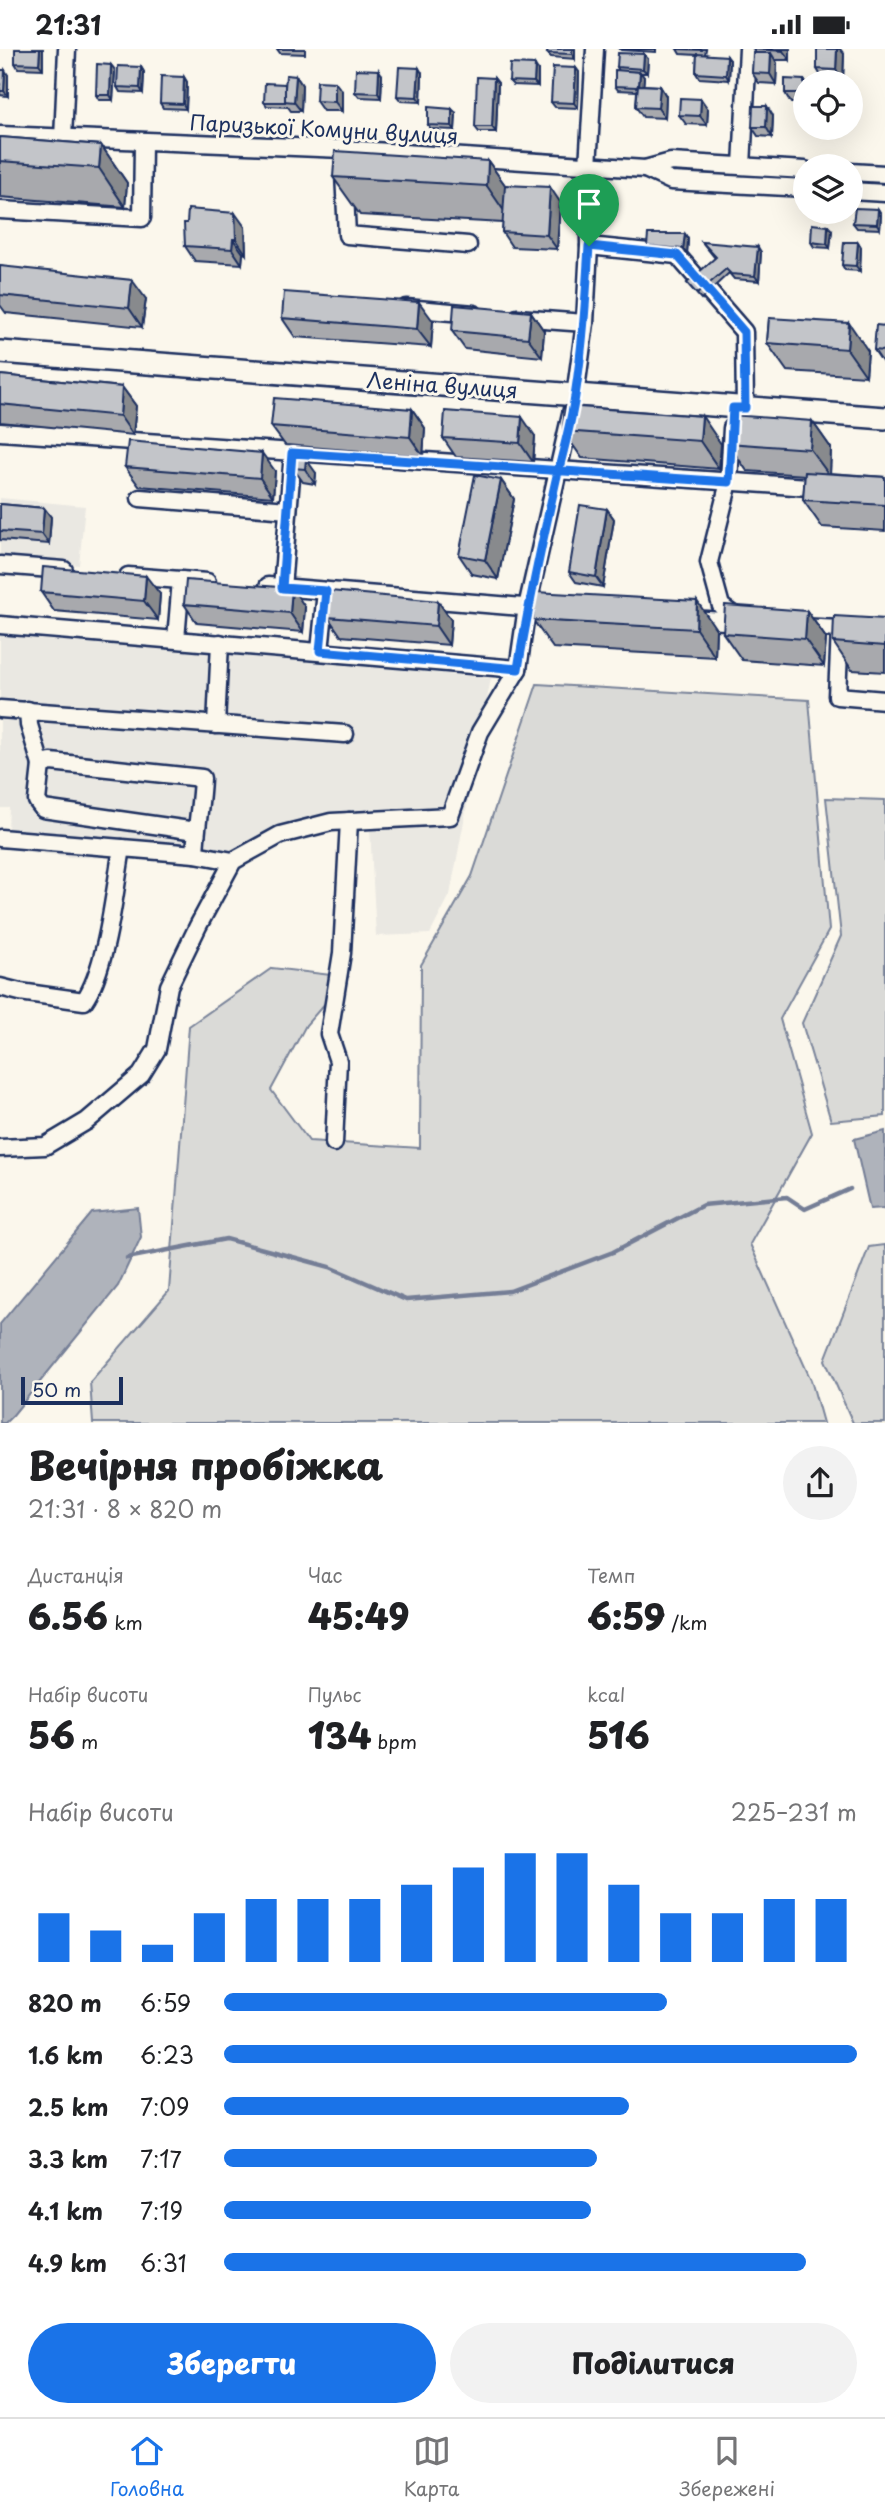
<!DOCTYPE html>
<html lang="uk">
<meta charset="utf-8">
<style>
:root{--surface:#fff;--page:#f2f2f2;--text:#202124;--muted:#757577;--line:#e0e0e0;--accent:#1a73e8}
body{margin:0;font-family:"Playpen Sans",sans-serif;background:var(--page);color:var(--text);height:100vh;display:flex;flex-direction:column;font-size:26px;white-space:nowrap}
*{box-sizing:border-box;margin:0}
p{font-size:23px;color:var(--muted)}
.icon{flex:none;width:38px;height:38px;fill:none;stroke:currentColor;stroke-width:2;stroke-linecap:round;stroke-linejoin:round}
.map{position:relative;height:1374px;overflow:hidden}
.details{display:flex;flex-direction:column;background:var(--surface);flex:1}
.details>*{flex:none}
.controls{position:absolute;left:793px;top:21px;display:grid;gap:14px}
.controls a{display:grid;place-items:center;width:70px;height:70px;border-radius:50%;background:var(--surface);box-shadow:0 7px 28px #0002;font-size:35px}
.scale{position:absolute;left:21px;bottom:18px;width:102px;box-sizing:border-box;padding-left:7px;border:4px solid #1b2f5e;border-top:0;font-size:19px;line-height:24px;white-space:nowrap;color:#1b2f5e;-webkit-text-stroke:5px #fbf7ec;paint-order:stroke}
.pin{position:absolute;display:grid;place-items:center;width:60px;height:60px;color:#fff;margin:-72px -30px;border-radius:50% 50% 50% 0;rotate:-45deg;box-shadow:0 0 7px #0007}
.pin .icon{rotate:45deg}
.round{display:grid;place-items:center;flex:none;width:74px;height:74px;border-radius:37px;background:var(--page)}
.overview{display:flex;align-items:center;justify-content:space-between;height:119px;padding:0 28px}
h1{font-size:38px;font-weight:800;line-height:52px}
.figures{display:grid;grid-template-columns:repeat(3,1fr);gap:10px;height:119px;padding:7px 28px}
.figures div{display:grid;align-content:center}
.figures b{font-size:35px;font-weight:800}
.figures small{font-size:19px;font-weight:400}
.figures p{font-size:19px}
.chart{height:196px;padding:14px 28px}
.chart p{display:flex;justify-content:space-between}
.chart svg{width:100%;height:126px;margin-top:7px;stroke:var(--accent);stroke-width:6}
.action{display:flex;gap:14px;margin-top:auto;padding:14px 28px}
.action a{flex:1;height:80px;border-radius:42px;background:var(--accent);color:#fff;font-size:28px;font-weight:800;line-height:80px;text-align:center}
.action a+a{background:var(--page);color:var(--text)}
ul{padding:0 28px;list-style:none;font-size:23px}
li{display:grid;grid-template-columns:112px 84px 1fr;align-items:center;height:52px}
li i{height:18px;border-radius:9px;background:var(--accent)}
.status{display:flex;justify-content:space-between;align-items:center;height:49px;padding:0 35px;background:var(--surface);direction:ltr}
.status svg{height:19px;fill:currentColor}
.dock{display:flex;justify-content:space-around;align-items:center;height:98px;border-top:2px solid var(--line);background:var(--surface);font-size:19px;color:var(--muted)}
.dock a{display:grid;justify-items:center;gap:4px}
.dock .current{color:var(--accent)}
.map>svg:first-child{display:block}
.built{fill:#eae8e2}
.green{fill:#dadad7;stroke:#7a849a;stroke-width:2}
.water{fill:#afb3bb;stroke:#747e96;stroke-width:2}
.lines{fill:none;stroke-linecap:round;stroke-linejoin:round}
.stream{stroke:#747e96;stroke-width:4.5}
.minor-casing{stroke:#1b2f5e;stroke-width:21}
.major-casing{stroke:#1b2f5e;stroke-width:26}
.minor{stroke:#fbf7ec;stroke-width:16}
.major{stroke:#fbf7ec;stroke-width:21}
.wall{fill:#a8a9ad;stroke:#1b2f5e;stroke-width:2}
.shaded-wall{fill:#888a8d;stroke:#1b2f5e;stroke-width:2}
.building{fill:#c3c5c9;stroke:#1b2f5e;stroke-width:2}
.route-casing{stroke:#fff;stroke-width:14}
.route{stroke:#1a73e8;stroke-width:9}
.labels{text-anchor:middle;stroke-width:6;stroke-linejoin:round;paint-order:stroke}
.street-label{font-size:21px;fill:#1b2f5e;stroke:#fbf7ec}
</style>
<div class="status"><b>21:31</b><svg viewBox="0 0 49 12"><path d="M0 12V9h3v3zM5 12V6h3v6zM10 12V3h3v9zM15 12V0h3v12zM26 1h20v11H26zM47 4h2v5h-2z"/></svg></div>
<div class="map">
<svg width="885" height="1374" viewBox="0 0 885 1374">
<rect width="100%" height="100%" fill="#fbf7ec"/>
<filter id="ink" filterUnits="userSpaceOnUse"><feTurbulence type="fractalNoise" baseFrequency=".0143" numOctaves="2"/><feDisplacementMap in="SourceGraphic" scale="14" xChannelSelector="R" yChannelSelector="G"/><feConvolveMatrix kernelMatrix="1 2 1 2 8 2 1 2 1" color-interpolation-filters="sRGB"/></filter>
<g filter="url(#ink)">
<!-- built -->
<g class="built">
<polygon points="0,449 85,457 79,516 0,508"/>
<polygon points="0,584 491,629 450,846 430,885 376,887 370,779 315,786 265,800 240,812 71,808 7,800 9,759 0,759"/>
</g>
<!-- green -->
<g class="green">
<polygon points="537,635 809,651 829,881 780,970 812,1084 750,1195 811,1331 823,1374 93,1374 90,1333 169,1242 189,977 272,919 348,928 306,976 271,1041 309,1092 420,1099 421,916 472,827"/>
<polygon points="826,749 885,751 885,1067 831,1072 802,974 841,887"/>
<polygon points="885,1196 885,1374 853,1374 825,1311 869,1198"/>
</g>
<!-- water -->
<g class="water">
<polygon points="885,1082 885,1159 870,1160 854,1090"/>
<polygon points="138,1159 141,1188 118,1237 13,1366 5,1374 0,1374 0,1275 92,1164"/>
</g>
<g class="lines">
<!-- stream -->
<polyline class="stream" points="127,1209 226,1190 330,1218 406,1251 510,1242 613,1203 703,1156 787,1148 805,1160 850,1140"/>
<defs>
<g id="minor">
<polyline points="0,86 343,100 645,120 671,113 805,121"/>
<polyline points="63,90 67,0"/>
<polyline points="742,117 748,0"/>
<polyline points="645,120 671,132 805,139"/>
<polyline points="850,123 885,125"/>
<polyline points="344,124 347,186 468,196"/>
<polyline points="850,142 885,144"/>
<polyline points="0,161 142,169 143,94"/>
<polyline points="589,197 677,206 744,283 745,360"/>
<polyline points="406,259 474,265"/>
<polyline points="517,269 585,274"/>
<polyline points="732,379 729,433 709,513 721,557 739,570"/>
<polyline points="0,383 823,439"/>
<polyline points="140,449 288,461"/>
<polyline points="0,516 64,521"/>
<polyline points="128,527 207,533"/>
<polyline points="268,537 535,559"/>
<polyline points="282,539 293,404"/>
<polyline points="689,570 743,573"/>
<polyline points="0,576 518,620"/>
<polyline points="800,578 840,580 837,647 885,651"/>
<polyline points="176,590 181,531"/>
<polyline points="320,602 326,542"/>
<polyline points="0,660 345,685"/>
<polyline points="28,661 29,676 41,716"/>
<polyline points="216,676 220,594"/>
<polyline points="0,789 195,805 233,812"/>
<path d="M 195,805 C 196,779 201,755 202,729 L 51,713 L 41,716 L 37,752 L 43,760 L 196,782"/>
<path d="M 0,938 L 20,943 L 84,952 C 107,920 115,839 122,799"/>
<polyline points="334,1094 338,1012 329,985 342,904 349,772"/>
<polyline points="0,1099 45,1097 87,1072 141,1026 157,1000 169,937 198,877 233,812 280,786 331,773 450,767 480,683 518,620 527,558 575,347 585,274 589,197 588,117 595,0"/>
</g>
<polyline id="major" points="0,303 885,369"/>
</defs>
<!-- minor casing -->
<use href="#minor" class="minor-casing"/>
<!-- major casing -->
<use href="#major" class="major-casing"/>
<!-- minor -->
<use href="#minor" class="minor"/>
<!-- major -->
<use href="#major" class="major"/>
</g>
<!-- wall -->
<g class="wall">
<polygon points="15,0 43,0 43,20 18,19 15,14"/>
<polygon points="277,0 305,0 305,5 280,4"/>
<polygon points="548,0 575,0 575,10 551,8 547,4"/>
<polygon points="620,0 656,0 656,3 621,1"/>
<polygon points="677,0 706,0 705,5 730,11 729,31 699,29 696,24 697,6 680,5"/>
<polygon points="753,0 790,0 790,11 775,11 777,14 776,35 759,34 752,24 755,4"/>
<polygon points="844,5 843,31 823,30 817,20"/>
<polygon points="648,10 647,24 641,24 644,28 643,36 660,37 666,47 665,69 643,68 636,58 637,42 618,41 615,37 619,22 617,18"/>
<polygon points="111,16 115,21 113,51 99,51 96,46"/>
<polygon points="141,18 144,23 143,44 120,43 117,38"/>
<polygon points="576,19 579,23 578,59 555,58 551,53"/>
<polygon points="0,21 8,26 8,47 0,46"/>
<polygon points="538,21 538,37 513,36 509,32"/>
<polygon points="422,24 421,53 401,52 397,47"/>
<polygon points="382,26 381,49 359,48 355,43"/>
<polygon points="296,27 302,36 301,62 291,62 288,58 267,57 264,53"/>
<polygon points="184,28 187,33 186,60 163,59 160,54"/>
<polygon points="494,29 498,34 496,83 479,83 475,78"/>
<polygon points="804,31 806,33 805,54 791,54 785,44"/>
<polygon points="342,42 342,62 323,62 316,52"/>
<polygon points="708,60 707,76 686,75 679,66"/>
<polygon points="456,64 455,81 431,80 428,76"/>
<polygon points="773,67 772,88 758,87 752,78"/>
<polygon points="0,88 101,96 127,134 125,158 0,148"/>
<polygon points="488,112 505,136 560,153 557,200 512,198 502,183 503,174 360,166 333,128"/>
<polygon points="878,160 881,165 880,180 857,179 853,174"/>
<polygon points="245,178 246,205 243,204 242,215 195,212 185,197"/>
<polygon points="832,181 830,199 814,198 811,193"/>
<polygon points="685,185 688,190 687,205 650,202 647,197"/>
<polygon points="702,193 761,203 759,232 734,230 729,224 701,250 687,234 715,209"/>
<polygon points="858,193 861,198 860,222 845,221 842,216"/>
<polygon points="0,217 146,250 142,278 6,264 0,256"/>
<polygon points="531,263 544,282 542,308 465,300 452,282"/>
<polygon points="282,269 433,272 431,298 295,288"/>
<polygon points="769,269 868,302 866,327 787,322 767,294"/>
<polygon points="885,277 885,317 874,301"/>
<polygon points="0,326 122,338 136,357 133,386 0,373"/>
<polygon points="565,357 721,395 719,420 582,409 563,382"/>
<polygon points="412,360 425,379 423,407 285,396 271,377"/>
<polygon points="812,372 831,399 830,424 885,428 885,482 822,478 803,451 805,426 747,422 728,394"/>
<polygon points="535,387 533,413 456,408 443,389"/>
<polygon points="294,408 316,424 315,435 303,433 293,419"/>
<polygon points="125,418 275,422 273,448 139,437"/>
<polygon points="501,431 514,450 498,530 472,525 459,506"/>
<polygon points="0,455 44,459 51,468 49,495 0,491"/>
<polygon points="607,460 614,470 603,538 576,533 569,523"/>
<polygon points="41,543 160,545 158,571 54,562"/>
<polygon points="184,555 305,558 303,583 197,574"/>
<polygon points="807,562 826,589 824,617 742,611 723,584"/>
<polygon points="328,568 451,571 449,596 341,587"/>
<polygon points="885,570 885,623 852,621 833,593"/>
<polygon points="533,571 716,580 715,608 553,599"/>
</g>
<!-- shaded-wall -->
<g class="shaded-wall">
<polygon points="40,0 43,0 43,20 39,15"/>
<polygon points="572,0 575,0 575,10 572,5"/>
<polygon points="783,0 790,0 790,11 783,2"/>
<polygon points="837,0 840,0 844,5 843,31 836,21"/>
<polygon points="771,4 777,14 776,35 770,25"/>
<polygon points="644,5 648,10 647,24 643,20"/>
<polygon points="727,7 730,11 729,31 726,26"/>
<polygon points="111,16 115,21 113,51 110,46"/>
<polygon points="535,16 538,21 538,37 534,33"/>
<polygon points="141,18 144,23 143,44 140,39"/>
<polygon points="419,19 422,24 421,53 417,48"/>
<polygon points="576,19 579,23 578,59 574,54"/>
<polygon points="5,21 8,26 8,47 4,42"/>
<polygon points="379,21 382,26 381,49 378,44"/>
<polygon points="640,23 644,28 643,43 639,38"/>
<polygon points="296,27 302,36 301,62 294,53"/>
<polygon points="184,28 187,33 186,60 183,55"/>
<polygon points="494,29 498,34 496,83 492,78"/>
<polygon points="335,33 342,42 342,62 335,53"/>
<polygon points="660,37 666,47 665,69 658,59"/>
<polygon points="701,50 708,60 707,76 700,67"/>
<polygon points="767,57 773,67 772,88 766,78"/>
<polygon points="850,57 852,59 851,75 850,74"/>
<polygon points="452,60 456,64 455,81 452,77"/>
<polygon points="101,96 127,134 125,158 99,119"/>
<polygon points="488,112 515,150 513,175 487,137"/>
<polygon points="550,138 560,153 557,200 547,186"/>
<polygon points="878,160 881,165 880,180 877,175"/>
<polygon points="235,164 245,178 246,205 236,190"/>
<polygon points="828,177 832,181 830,199 827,195"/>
<polygon points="685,185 688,190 687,205 683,200"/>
<polygon points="233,190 243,204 242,215 232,200"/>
<polygon points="858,193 861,198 860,222 856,217"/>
<polygon points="758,198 761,203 759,232 755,227"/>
<polygon points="132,231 146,250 142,278 129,259"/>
<polygon points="419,253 433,272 431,298 417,280"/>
<polygon points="531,263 544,282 542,308 528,289"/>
<polygon points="849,274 868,302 866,327 847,300"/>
<polygon points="122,338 136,357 133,386 120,367"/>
<polygon points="412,360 425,379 423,407 410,388"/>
<polygon points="702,367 721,395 719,420 700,392"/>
<polygon points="522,368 535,387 533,413 520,394"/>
<polygon points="812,372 831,399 830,427 810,400"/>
<polygon points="262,404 275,422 273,448 260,429"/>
<polygon points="306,410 316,424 315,435 305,420"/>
<polygon points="501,431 514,450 498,530 485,511"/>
<polygon points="44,459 51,468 49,495 42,485"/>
<polygon points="607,460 614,470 603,538 596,528"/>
<polygon points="146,527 160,545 158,571 144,552"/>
<polygon points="292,539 305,558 303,583 290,564"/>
<polygon points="438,552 451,571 449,596 436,577"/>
<polygon points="697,552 716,580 715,608 696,580"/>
<polygon points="807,562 826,589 824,617 805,590"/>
</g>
<!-- building -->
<g class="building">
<polygon points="15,0 40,0 39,15 15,14"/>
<polygon points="548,0 572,0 572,5 547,4"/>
<polygon points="677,0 702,0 702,1"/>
<polygon points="753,0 783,0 783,2"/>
<polygon points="817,0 837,0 836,21 817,20"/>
<polygon points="618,4 644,5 643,20 617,18"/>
<polygon points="753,4 771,4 770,25 752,24"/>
<polygon points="697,5 727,7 726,26 696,24"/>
<polygon points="97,15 111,16 110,46 96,46"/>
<polygon points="510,15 535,16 534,33 509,32"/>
<polygon points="118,17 141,18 140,39 117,38"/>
<polygon points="399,18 419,19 417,48 397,47"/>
<polygon points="553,18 576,19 574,54 551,53"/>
<polygon points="356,20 379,21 378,44 355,43"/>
<polygon points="0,21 5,21 4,42 0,42"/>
<polygon points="615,21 640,23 639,36 638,36 637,38 615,37"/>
<polygon points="286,26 296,27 294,53 284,52"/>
<polygon points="161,27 184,28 183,55 160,54"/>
<polygon points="477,28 494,29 492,78 475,78"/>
<polygon points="785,30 804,31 804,44 785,44"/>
<polygon points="317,32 335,33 335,53 316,52"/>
<polygon points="265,34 285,35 285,53 264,53"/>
<polygon points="638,36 660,37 658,59 636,58"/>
<polygon points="680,49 701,50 700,67 679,66"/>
<polygon points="753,57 767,57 766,78 752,78"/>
<polygon points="428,58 452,60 452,77 428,76"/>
<polygon points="0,88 101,96 99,119 0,112"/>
<polygon points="335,102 488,112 487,137 333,128"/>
<polygon points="505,136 550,138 547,186 502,183"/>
<polygon points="855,159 878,160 877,175 853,174"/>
<polygon points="188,160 235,164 236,190 233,190 232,200 185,197 184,174 187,174"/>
<polygon points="812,175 828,177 827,195 811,193"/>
<polygon points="648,185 685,185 683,200 647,197"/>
<polygon points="702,193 758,198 755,227 731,225 726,220 697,245 687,234 716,208"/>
<polygon points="844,193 858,193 856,217 842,216"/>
<polygon points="0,217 132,231 129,259 0,246"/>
<polygon points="284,243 419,253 417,280 282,269"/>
<polygon points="454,256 531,263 528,289 452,282"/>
<polygon points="769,269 849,274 847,300 767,294"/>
<polygon points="876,276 885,277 885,302 874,301"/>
<polygon points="0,326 122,338 120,367 0,355"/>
<polygon points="274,349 412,360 410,388 271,377"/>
<polygon points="565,357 702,367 700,392 563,382"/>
<polygon points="445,362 522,368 520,394 443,389"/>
<polygon points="730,366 812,372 810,400 728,394"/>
<polygon points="128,392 262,404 260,429 125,418"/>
<polygon points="294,408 306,410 305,420 293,419"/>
<polygon points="805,423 885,428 885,456 803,451"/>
<polygon points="475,426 501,431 485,511 459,506"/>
<polygon points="0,455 44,459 42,485 0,482"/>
<polygon points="580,456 607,460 596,528 569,523"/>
<polygon points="43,518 146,527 144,552 41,543"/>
<polygon points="186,531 292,539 290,564 184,555"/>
<polygon points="330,542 438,552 436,577 328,568"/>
<polygon points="535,543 697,552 696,580 533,571"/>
<polygon points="725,556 807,562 805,590 723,584"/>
<polygon points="834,567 885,570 885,597 833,593"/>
</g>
</g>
<g class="lines" filter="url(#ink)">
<defs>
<path id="route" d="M 589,197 C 586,247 583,297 575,347 C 571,375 563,403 556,431 C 542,494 528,556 518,620 L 320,602 L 326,542 L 282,539 L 292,404 L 729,433 L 733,359 L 745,359 L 744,283 L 677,206 L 589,197"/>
</defs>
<!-- route casing -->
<use href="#route" class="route-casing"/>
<!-- route -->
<use href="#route" class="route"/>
</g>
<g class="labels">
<!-- street labels -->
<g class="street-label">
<text transform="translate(324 81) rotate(3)" y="7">Паризької Комуни вулиця</text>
<text transform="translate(442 337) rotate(4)" y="7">Леніна вулиця</text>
</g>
</g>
</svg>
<div class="controls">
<a><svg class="icon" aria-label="locate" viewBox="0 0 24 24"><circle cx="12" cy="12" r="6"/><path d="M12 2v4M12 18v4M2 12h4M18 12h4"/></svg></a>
<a><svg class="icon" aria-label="layers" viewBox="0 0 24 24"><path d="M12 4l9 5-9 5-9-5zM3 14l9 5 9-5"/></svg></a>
</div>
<div class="scale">50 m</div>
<div class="pin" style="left:589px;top:197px;background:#1e9e55"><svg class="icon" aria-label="arrive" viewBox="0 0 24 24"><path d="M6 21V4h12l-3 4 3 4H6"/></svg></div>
</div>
<section class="details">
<div class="overview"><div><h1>Вечірня пробіжка</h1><p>21:31 · 8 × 820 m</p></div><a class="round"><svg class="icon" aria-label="share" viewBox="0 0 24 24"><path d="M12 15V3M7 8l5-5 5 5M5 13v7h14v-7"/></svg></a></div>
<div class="figures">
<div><p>Дистанція</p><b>6.56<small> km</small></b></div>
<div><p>Час</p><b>45:49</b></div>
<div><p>Темп</p><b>6:59<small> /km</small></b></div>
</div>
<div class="figures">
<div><p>Набір висоти</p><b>56<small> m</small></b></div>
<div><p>Пульс</p><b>134<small> bpm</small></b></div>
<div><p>kcal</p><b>516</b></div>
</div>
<div class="chart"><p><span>Набір висоти</span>225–231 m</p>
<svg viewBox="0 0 160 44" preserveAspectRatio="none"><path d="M5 44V27M15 44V33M25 44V38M35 44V27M45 44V22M55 44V22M65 44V22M75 44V17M85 44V11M95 44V6M105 44V6M115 44V17M125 44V27M135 44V27M145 44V22M155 44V22"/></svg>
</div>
<ul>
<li><b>820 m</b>6:59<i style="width:70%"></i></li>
<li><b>1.6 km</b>6:23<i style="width:100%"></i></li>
<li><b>2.5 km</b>7:09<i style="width:64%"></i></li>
<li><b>3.3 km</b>7:17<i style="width:59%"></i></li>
<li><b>4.1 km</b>7:19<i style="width:58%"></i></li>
<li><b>4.9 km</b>6:31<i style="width:92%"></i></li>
</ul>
<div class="action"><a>Зберегти</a><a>Поділитися</a></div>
</section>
<nav class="dock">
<a class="current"><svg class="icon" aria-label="home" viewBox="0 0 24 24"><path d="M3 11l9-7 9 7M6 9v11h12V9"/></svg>Головна</a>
<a><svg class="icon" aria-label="map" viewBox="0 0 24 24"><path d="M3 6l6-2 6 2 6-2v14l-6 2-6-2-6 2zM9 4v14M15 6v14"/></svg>Карта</a>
<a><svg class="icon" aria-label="saved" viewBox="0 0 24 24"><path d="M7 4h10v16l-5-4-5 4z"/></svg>Збережені</a>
</nav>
